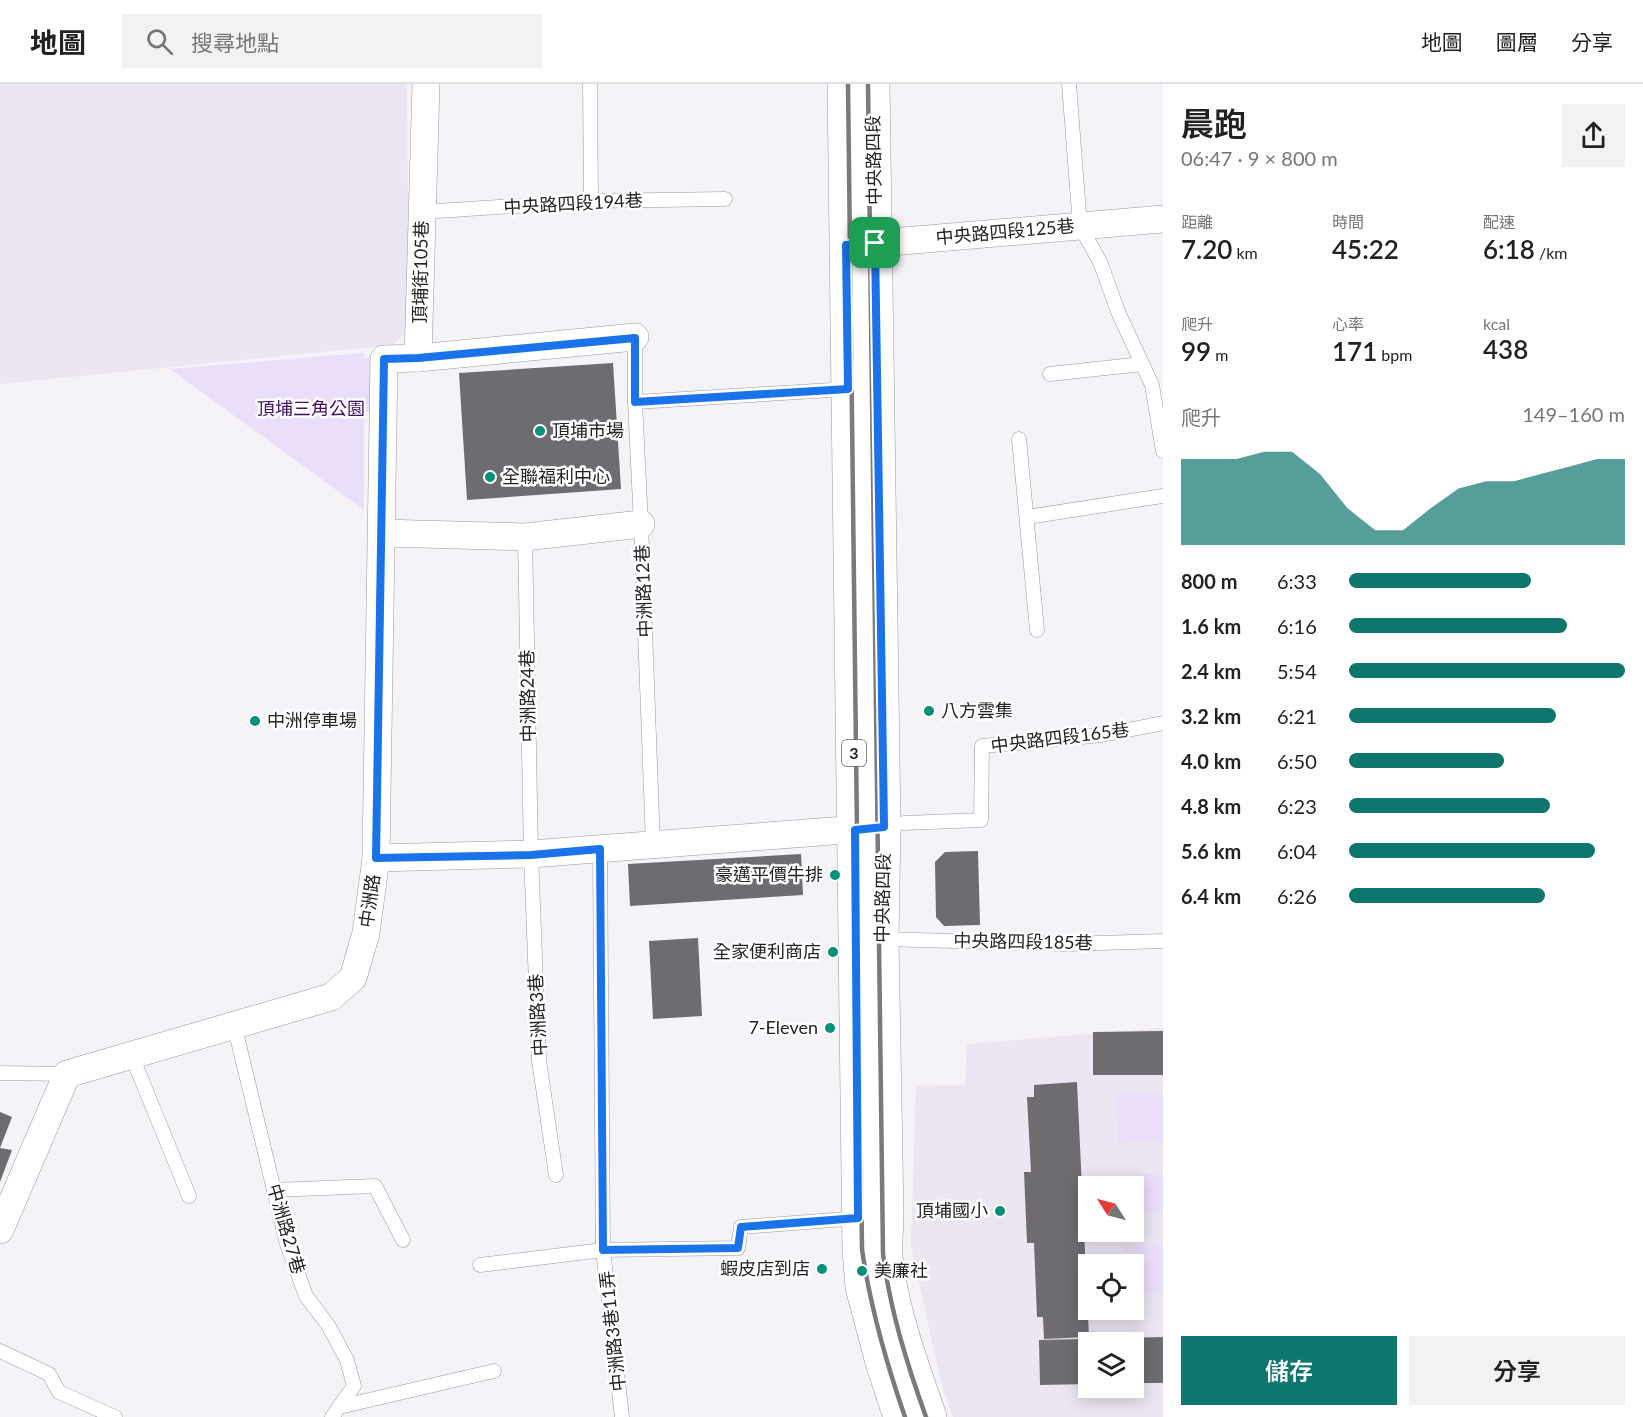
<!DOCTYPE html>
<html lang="zh-TW">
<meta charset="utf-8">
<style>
:root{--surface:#fff;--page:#f2f2f2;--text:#222;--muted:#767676;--line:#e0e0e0;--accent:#0f766e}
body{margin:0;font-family:Lato,"Noto Sans TC",sans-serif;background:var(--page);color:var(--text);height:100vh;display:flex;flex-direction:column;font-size:22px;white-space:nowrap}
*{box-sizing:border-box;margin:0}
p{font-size:20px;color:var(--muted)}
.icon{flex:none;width:33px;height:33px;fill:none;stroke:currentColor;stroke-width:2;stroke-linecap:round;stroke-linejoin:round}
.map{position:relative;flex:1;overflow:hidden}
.details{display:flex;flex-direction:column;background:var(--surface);width:480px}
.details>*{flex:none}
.needle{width:39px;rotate:306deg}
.tools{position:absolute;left:1078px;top:1092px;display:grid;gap:12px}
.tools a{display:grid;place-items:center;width:66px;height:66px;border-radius:0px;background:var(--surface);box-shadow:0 3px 15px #0003;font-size:30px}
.pin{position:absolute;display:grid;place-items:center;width:51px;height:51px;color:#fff;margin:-26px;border-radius:12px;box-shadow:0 3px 9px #0006}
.round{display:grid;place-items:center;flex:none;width:63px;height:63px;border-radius:0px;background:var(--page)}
.overview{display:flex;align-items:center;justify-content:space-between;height:102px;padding:0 18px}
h1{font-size:33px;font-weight:600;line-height:45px}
.stats{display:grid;grid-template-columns:repeat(3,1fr);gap:9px;height:102px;padding:6px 18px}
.stats div{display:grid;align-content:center}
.stats b{font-size:26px;font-weight:600}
.stats small{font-size:16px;font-weight:400}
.stats p{font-size:16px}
.chart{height:168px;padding:12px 18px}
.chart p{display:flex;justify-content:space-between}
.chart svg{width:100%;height:108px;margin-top:6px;fill:var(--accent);opacity:.7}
.action{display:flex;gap:12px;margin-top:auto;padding:12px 18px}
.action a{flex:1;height:69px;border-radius:0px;background:var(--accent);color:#fff;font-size:24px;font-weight:600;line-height:69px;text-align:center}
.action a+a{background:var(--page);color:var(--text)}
ul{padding:0 18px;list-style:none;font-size:20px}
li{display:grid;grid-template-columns:96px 72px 1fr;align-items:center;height:45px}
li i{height:15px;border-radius:8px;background:var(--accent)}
header{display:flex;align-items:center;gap:36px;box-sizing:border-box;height:84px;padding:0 30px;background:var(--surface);border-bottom:2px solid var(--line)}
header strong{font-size:28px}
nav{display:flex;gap:33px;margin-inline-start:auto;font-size:21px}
.search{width:420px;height:54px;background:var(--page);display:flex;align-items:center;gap:15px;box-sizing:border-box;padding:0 21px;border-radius:0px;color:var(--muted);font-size:22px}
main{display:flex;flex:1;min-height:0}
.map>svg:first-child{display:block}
.built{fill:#ebe6f2;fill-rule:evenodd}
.green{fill:#eadefa}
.building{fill:#6e6c71}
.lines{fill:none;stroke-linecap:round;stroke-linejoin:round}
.lane-casing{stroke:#99979c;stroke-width:15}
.street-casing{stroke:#99979c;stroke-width:28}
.primary-casing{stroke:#99979c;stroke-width:34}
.lane{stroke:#fff;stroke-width:14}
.street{stroke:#fff;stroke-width:27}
.primary{stroke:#fff;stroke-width:33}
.rail{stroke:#7b797d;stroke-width:4.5}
.route-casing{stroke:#fff;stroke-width:12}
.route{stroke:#1a73e8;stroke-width:8}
.poi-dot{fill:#05907a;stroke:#fff;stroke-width:2}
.labels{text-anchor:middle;stroke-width:5;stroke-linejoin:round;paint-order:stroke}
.shield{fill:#fff;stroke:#656466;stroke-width:1.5}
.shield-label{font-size:16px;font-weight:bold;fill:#232224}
.street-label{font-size:18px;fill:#232224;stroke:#fff}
.park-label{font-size:18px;fill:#3e0f62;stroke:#fff}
.poi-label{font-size:18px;fill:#232224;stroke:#fff;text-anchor:start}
</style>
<header>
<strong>地圖</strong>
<div class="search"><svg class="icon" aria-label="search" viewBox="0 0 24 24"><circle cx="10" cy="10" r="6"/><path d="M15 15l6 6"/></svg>搜尋地點</div>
<nav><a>地圖</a><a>圖層</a><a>分享</a></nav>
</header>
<main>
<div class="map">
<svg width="1163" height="1333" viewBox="0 0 1163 1333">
<rect width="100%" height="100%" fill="#f5f2f8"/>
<!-- built -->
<g class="built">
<polygon points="0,0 407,0 409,246 393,261 0,300"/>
<path d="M 1163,944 L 1163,1333 L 953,1333 L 941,1299 L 911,1162 L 916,1002 L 965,1001 L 967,960 ZM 1089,1102 L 1134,1102 L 1134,1148 L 1089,1148 ZM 1089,1180 L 1134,1180 L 1134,1226 L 1089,1226 ZM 1089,1258 L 1134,1258 L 1134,1304 L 1089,1304 Z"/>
</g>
<!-- green -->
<g class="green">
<polygon points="364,269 364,274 372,273 375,327 364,328 364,426 170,285"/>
<polygon points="1163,1009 1163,1057 1118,1059 1116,1011"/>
<polygon points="1163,1089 1163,1128 1134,1130 1132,1091"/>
<polygon points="1163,1160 1163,1209 1134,1210 1134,1180 1123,1180 1122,1162"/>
</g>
<!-- building -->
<g class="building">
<polygon points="613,279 621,405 467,416 459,289"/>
<polygon points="978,767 980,841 944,842 936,833 935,778 945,768"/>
<polygon points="801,770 803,811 630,822 628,780"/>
<polygon points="698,854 702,932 653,935 649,857"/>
<polygon points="1163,947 1163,991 1093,991 1093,948"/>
<polygon points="1077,998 1089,1253 1044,1255 1043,1233 1037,1233 1034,1159 1027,1159 1024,1088 1031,1088 1027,1013 1034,1013 1034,1001"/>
<polygon points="0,1028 12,1033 0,1064"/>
<polygon points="0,1064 12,1066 0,1098"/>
<polygon points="1163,1253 1163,1299 1134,1299 1134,1258 1089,1258 1089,1300 1040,1301 1039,1256"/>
</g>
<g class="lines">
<defs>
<g id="lane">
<polyline points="590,0 591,117"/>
<polyline points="1069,0 1080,142 1100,178 1119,230 1152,301 1163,367"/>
<polyline points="422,128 591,117 725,115"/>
<polyline points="635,253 635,318 641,440 653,760"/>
<polyline points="1050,290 1142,280"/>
<polyline points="635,318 848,305"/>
<polyline points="1019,355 1037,546"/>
<polyline points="1027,433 1163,412"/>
<polyline points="525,453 531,770 539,977 556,1091"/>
<polyline points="884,743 904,739 981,736 982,662 1102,651 1163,639"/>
<polyline points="600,765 603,1166 622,1333"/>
<polyline points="882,855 1067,860 1163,857"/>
<polyline points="234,940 287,1160 306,1212 328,1241 347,1276 354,1302 332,1333"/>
<polyline points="131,970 189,1112"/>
<polyline points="0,989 67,990"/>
<polyline points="274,1106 375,1102 403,1156"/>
<polyline points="480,1181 603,1166 738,1164 741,1143 859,1134"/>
<polyline points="0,1267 49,1290 59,1308 115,1333"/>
<polyline points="339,1323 494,1287"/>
</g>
<g id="street">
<polyline points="856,161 1163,135"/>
<polyline points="418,274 635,253"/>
<polyline points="382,449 525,453 641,440"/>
<polyline points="376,774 384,275 418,274 426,0"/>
<polyline points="0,1146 67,990 331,913 353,894 366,849 376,774 531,770 872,744"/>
</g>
<g id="primary">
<polyline points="844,0 859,1166 862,1203 882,1278 900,1333"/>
<path d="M 873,0 L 884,743 L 882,855 L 887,1131 C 887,1145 885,1159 886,1173 C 892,1228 912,1281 930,1333"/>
</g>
</defs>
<!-- lane casing -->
<use href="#lane" class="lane-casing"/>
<!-- street casing -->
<use href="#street" class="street-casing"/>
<!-- primary casing -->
<use href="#primary" class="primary-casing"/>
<!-- lane -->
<use href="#lane" class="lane"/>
<!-- street -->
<use href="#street" class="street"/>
<!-- primary -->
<use href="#primary" class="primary"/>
<!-- rail -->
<g class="rail">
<path d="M 848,0 L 862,1165 C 870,1223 886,1278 905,1333"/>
<path d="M 868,0 L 883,1170 C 890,1226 907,1280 926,1333"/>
</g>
</g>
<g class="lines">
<defs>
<polygon id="route" points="875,159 884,743 855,746 858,1134 741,1143 738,1164 603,1166 600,765 531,771 376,774 384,275 418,274 635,254 635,318 848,305 846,161"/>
</defs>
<!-- route casing -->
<use href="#route" class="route-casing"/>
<!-- route -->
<use href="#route" class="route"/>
</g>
<!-- markers -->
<g class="poi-dot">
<circle cx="540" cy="347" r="6"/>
<circle cx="490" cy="393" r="6"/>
<circle cx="929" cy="627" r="6"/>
<circle cx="255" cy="637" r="6"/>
<circle cx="835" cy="791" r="6"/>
<circle cx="833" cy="868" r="6"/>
<circle cx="830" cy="944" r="6"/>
<circle cx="1000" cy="1127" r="6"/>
<circle cx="822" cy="1185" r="6"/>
<circle cx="862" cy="1187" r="6"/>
</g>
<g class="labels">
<!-- shield labels -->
<rect class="shield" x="842" y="656" width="24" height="26" rx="4.5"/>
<g class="shield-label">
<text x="854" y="675">3</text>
</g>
<!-- street labels -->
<g class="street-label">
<text transform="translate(874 76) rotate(-91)" y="6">中央路四段</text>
<text transform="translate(573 120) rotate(-3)" y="6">中央路四段194巷</text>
<text transform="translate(1005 148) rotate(-5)" y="6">中央路四段125巷</text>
<text transform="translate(421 188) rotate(-89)" y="6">頂埔街105巷</text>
<text transform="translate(644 507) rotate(-92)" y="6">中洲路12巷</text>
<text transform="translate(528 612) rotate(-91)" y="6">中洲路24巷</text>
<text transform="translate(1060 654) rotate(-7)" y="6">中央路四段165巷</text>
<text transform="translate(883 814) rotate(-89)" y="6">中央路四段</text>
<text transform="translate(370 817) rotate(-82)" y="6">中洲路</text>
<text transform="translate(1023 858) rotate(1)" y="6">中央路四段185巷</text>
<text transform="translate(538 931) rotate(-93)" y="6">中洲路3巷</text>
<text transform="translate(286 1145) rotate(74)" y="6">中洲路27巷</text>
<text transform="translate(613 1247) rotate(-96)" y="6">中洲路3巷11弄</text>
</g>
<!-- park labels -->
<g class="park-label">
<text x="311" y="331">頂埔三角公園</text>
</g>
<!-- poi labels -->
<g class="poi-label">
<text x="552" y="353">頂埔市場</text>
<text x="502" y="399">全聯福利中心</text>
<text x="941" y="633">八方雲集</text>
<text x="267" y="643">中洲停車場</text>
<text x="823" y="797" text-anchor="end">豪邁平價牛排</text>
<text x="821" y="874" text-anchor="end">全家便利商店</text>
<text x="818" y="950" text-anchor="end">7-Eleven</text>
<text x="988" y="1133" text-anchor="end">頂埔國小</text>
<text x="810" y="1191" text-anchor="end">蝦皮店到店</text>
<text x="874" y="1193">美廉社</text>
</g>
</g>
</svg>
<div class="tools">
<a><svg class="needle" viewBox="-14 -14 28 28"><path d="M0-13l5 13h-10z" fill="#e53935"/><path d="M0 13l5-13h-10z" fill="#767676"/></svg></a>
<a><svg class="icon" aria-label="locate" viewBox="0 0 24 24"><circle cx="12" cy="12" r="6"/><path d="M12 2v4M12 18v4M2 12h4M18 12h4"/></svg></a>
<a><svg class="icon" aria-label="layers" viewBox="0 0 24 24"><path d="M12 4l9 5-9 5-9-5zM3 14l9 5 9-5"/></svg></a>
</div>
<div class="pin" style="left:875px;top:159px;background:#1e9e55"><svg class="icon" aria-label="arrive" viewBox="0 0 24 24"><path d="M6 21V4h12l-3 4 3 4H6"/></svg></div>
</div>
<section class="details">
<div class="overview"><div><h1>晨跑</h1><p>06:47 · 9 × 800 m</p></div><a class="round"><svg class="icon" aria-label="share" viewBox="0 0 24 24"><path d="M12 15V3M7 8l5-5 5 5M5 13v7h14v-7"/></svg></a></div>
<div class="stats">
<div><p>距離</p><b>7.20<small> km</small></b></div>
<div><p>時間</p><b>45:22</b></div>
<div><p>配速</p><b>6:18<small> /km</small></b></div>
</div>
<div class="stats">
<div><p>爬升</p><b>99<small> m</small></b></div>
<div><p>心率</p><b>171<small> bpm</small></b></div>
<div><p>kcal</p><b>438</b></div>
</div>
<div class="chart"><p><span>爬升</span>149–160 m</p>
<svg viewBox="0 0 160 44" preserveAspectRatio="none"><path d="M0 44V9L10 9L20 9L30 6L40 6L50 15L60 29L70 38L80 38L90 29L100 21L110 18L120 18L130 15L140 12L150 9L160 9V44z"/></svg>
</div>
<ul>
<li><b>800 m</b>6:33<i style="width:66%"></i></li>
<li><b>1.6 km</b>6:16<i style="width:79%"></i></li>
<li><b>2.4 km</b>5:54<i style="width:100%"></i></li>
<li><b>3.2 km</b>6:21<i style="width:75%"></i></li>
<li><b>4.0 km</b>6:50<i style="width:56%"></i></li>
<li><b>4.8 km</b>6:23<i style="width:73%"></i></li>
<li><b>5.6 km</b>6:04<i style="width:89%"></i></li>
<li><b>6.4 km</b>6:26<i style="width:71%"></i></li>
</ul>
<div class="action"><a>儲存</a><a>分享</a></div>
</section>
</main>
